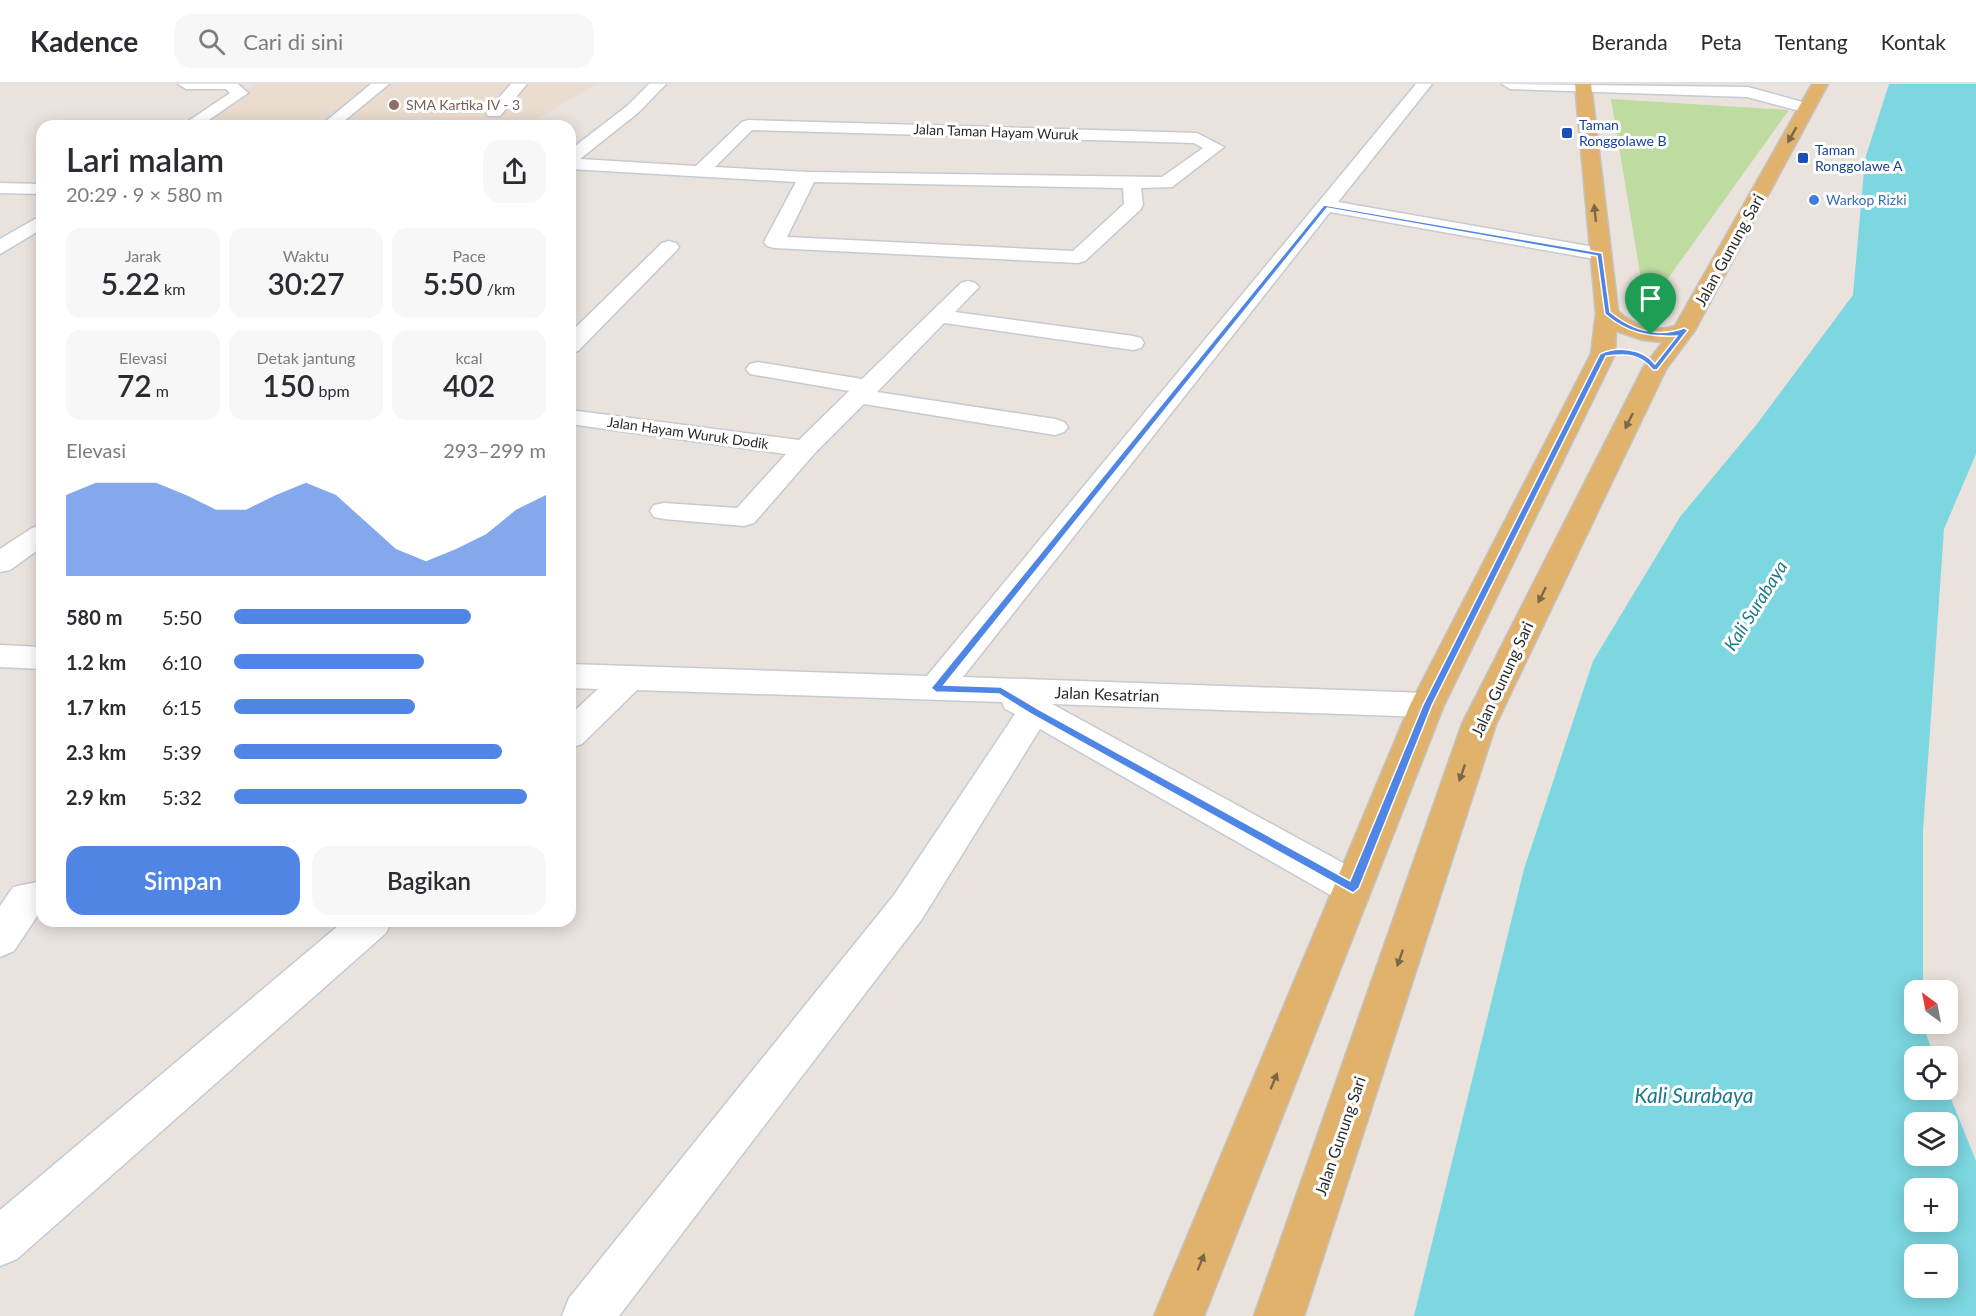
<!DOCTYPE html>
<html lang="id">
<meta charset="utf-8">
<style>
:root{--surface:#fff;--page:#f7f7f7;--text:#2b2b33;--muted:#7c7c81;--line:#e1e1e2;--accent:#4f85e5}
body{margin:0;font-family:Lato,sans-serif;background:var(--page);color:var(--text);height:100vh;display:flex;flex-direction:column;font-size:22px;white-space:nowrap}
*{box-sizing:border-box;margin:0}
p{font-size:20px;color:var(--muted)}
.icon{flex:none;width:33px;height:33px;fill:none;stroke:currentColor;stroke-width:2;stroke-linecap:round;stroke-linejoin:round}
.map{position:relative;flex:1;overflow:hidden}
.drawer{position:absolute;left:36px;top:36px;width:540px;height:807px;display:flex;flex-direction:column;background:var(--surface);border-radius:18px;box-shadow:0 3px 15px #0003}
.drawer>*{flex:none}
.needle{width:39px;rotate:328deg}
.buttons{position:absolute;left:1904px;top:896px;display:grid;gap:12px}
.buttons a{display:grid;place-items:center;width:54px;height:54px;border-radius:12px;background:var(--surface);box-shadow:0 3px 15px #0003;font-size:30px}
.pin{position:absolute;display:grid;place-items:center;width:51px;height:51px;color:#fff;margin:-62px -26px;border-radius:50% 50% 50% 0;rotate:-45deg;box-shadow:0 0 6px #0007}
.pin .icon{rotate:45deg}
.round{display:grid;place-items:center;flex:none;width:63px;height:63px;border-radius:18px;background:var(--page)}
.summary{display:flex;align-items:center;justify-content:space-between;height:102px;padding:0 30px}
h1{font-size:33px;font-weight:600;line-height:45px}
.metrics{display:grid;grid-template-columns:repeat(3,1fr);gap:9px;height:102px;padding:6px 30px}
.metrics div{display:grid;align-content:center;border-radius:15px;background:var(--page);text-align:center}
.metrics b{font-size:30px;font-weight:600}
.metrics small{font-size:16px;font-weight:400}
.metrics p{font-size:16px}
.chart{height:168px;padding:12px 30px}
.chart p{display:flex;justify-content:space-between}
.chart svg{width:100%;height:108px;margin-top:6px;fill:var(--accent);opacity:.7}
.cta{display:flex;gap:12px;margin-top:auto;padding:12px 30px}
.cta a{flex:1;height:69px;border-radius:18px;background:var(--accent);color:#fff;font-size:24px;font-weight:600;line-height:69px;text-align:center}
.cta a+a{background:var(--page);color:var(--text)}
ul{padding:0 30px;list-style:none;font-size:20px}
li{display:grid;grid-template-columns:96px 72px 1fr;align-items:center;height:45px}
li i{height:15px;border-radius:8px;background:var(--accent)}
header{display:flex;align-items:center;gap:36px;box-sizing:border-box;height:84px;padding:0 30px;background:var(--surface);border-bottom:2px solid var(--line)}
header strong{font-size:28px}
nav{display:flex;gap:33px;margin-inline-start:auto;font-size:21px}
.search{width:420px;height:54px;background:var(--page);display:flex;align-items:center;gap:15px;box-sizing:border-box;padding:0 21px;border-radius:18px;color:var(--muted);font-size:22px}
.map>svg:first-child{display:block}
.education{fill:#eadcce}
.green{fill:#bedba0}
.water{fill:#7cd7e1;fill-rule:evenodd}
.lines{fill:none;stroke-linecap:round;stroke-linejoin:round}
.minor-casing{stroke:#c5cad2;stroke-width:3}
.major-casing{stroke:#c3c3c3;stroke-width:3}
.minor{fill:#fff;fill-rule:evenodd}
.major{fill:#e1b26c;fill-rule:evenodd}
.oneway{fill:#7c6748}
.route{fill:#4f85e5;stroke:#fff;stroke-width:1.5;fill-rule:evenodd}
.education-dot{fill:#8d6e63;stroke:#fff;stroke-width:2}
.transit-dot{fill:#1a4fb4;stroke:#fff;stroke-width:2}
.shop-dot{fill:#3f7fe0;stroke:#fff;stroke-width:2}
.labels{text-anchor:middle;stroke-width:6;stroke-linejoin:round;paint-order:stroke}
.far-education-label{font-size:14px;fill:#785e54;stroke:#fff;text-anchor:start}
.far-transit-label{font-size:14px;fill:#164399;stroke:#fff;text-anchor:start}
.far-street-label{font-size:14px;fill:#2a2a2a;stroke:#fff}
.far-shop-label{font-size:14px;fill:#366cbe;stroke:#fff;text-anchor:start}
.street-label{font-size:16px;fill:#2a2a2a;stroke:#fff}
.water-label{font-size:18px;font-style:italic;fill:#1c788b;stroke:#fff}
.near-water-label{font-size:21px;font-style:italic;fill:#1c788b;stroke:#fff}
</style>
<header>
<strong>Kadence</strong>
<div class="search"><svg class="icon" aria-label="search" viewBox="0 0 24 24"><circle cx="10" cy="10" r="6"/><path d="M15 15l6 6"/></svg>Cari di sini</div>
<nav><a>Beranda</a><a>Peta</a><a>Tentang</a><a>Kontak</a></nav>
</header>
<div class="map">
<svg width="1976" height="1232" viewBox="0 0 1976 1232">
<rect width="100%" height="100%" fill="#eae2dd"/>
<!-- education -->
<polygon class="education" points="257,0 596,0 525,42 197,42"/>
<!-- green -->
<polygon class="green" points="1611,15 1789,26 1646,225"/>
<!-- water -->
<path class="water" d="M 1889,0 L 1976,0 L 1976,370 L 1944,445 L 1923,747 L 1923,906 L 1914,906 L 1914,939 L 1922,939 L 1934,972 L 1914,972 L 1914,1005 L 1947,1005 L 1976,1077 L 1976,1232 L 1414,1232 L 1524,785 L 1593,577 L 1680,433 L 1757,340 L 1853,211 L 1865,75 ZM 1914,1038 L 1947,1038 L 1947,1071 L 1914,1071 ZM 1914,1104 L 1947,1104 L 1947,1137 L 1914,1137 ZM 1914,1170 L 1947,1170 L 1947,1203 L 1914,1203 Z"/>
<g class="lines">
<defs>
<g id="minor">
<polygon points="178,0 238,0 248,9 200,42 181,42 230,9 226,5 186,5"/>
<polygon points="371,0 389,0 338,42 320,42"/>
<polygon points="511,0 527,0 500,32 488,32 486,29 488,26"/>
<path d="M 649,0 L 666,0 L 639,28 L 580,75 L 696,82 L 742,38 L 748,36 L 1197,49 L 1224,63 L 1172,103 L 1141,104 L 1143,121 L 1141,125 L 1085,177 L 1078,179 L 774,164 L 767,162 L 764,158 L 796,98 L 570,85 L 570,66 L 627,22 ZM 752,46 L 1194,59 L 1203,64 L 1162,93 L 808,88 L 715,83 ZM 814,98 L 1123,104 L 1124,120 L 1073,167 L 787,153 Z"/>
<polygon points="1416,0 1432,0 1338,118 1600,164 1607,166 1610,170 1607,174 1600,176 1330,128 963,593 1427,609 1439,612 1444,621 1439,630 1427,633 1052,620 1367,792 1372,804 1367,816 1353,820 1339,816 1040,645 922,835 619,1232 562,1232 569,1214 894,811 1015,630 1005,625 1002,618 637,606 582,660 570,664 570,631 598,605 570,604 570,580 927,592"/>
<polygon points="1502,0 1748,3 1813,21 1815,24 1807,29 1747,13 1510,5"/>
<polygon points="0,99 42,100 42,110 0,109"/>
<polygon points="42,131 42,145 0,170 0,155"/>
<polygon points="669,157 676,159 679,163 676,167 578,267 570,269 570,249 662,159"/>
<polygon points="968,197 975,199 979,203 955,228 1133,252 1141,254 1144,259 1141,264 1133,266 944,239 877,308 1055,335 1064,338 1068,343 1064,348 1055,351 864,320 814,370 754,439 744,442 664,435 654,433 650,427 654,421 664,419 737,424 786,370 570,340 570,326 799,356 849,307 750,290 746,285 750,280 758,278 862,295 961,199"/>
<polygon points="42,441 42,463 10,486 0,488 0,465 32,444"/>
<polygon points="0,561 42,563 42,585 0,583"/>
<polygon points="42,797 42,831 38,831 14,867 0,873 0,822 13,803"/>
<polygon points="344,837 392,837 386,849 17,1175 0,1182 0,1126"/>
</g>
<path id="major" d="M 1575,0 L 1591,0 L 1618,227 C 1633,242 1655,249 1675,242 L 1812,0 L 1828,0 L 1695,246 L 1666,285 L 1496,640 L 1304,1232 L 1254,1232 L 1462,640 L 1643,284 L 1663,258 L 1643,256 L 1616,247 L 1615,270 L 1444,621 L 1204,1232 L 1154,1232 L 1410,621 L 1591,270 L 1596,229 Z"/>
</defs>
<!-- minor casing -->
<use href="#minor" class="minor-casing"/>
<!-- major casing -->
<use href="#major" class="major-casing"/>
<!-- minor -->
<use href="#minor" class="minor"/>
<!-- major -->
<use href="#major" class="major"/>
</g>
<!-- one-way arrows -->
<defs><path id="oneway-solid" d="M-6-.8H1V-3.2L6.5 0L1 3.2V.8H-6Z" transform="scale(1.5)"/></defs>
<g class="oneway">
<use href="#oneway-solid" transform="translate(1792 51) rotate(119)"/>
<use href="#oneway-solid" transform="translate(1595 129) rotate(-96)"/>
<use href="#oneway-solid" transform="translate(1629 337) rotate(116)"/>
<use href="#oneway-solid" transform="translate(1542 511) rotate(116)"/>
<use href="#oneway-solid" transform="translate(1462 689) rotate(109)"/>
<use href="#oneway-solid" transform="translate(1400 874) rotate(109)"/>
<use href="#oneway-solid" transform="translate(1274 997) rotate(-68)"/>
<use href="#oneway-solid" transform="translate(1201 1178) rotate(-68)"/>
</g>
<!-- route -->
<path class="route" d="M 1324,121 L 1602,169 L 1610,228 C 1632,246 1657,254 1684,244 L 1688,246 L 1657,286 L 1653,286 C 1640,269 1626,270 1606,272 L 1432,621 L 1359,804 L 1353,809 L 1031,630 L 999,610 L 936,608 L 931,604 ZM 1327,124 L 1597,172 L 1605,230 C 1627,249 1648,253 1677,252 L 1655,280 C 1643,264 1616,262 1600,270 L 1423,621 L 1350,797 L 1038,625 L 1001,603 L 944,601 Z"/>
<!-- markers -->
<circle class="education-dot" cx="394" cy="21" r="6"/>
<g class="transit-dot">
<rect x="1561" y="43" width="12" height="12" rx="3"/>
<rect x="1797" y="68" width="12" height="12" rx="3"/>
</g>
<circle class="shop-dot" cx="1814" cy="116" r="6"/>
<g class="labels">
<!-- far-education labels -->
<g class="far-education-label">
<text x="406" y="26">SMA Kartika IV - 3</text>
</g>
<!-- far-transit labels -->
<g class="far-transit-label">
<text x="1579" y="46">Taman<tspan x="1579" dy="16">Ronggolawe B</tspan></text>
<text x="1815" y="71">Taman<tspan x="1815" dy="16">Ronggolawe A</tspan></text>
</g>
<!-- far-street labels -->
<g class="far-street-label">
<text transform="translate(996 48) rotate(2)" y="5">Jalan Taman Hayam Wuruk</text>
<text transform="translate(688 349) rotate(8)" y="5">Jalan Hayam Wuruk Dodik</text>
</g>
<!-- far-shop labels -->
<g class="far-shop-label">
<text x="1826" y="121">Warkop Rizki</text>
</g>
<!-- street labels -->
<g class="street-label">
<text transform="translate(1729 166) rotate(-61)" y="6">Jalan Gunung Sari</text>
<text transform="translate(1502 595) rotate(-65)" y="6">Jalan Gunung Sari</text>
<text transform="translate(1107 610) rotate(2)" y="6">Jalan Kesatrian</text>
<text transform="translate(1340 1052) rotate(-71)" y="6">Jalan Gunung Sari</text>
</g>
<!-- water labels -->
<g class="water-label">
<text transform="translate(1756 522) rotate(-58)" y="6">Kali Surabaya</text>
</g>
<!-- near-water labels -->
<g class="near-water-label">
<text x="1694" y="1019">Kali Surabaya</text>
</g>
</g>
</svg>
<div class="buttons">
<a><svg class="needle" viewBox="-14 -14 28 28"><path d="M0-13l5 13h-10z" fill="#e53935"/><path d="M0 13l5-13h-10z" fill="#7c7c81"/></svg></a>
<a><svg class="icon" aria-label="locate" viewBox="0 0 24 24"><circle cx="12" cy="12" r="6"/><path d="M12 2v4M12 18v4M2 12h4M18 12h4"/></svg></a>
<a><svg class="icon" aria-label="layers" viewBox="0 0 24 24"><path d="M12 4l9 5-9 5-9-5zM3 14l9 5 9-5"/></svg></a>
<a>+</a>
<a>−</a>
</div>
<div class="pin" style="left:1651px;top:251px;background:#1e9e55"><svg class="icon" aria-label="arrive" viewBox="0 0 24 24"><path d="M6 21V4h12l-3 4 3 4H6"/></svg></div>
<section class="drawer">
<div class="summary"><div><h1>Lari malam</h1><p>20:29 · 9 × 580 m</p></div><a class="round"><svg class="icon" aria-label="share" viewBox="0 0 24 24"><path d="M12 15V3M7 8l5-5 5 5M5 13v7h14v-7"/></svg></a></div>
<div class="metrics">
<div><p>Jarak</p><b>5.22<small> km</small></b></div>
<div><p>Waktu</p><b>30:27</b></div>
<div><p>Pace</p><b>5:50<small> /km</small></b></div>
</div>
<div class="metrics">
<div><p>Elevasi</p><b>72<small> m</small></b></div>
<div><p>Detak jantung</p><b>150<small> bpm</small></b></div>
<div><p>kcal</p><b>402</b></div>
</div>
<div class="chart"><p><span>Elevasi</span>293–299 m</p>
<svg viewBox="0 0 160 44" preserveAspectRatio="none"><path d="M0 44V11L10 6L20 6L30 6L40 11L50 17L60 17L70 11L80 6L90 11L100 22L110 33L120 38L130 33L140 27L150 17L160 11V44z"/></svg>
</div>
<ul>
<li><b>580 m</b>5:50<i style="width:76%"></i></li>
<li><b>1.2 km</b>6:10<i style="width:61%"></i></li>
<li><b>1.7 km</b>6:15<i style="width:58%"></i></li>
<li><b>2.3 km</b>5:39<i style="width:86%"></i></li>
<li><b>2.9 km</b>5:32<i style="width:94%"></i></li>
</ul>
<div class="cta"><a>Simpan</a><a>Bagikan</a></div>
</section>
</div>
